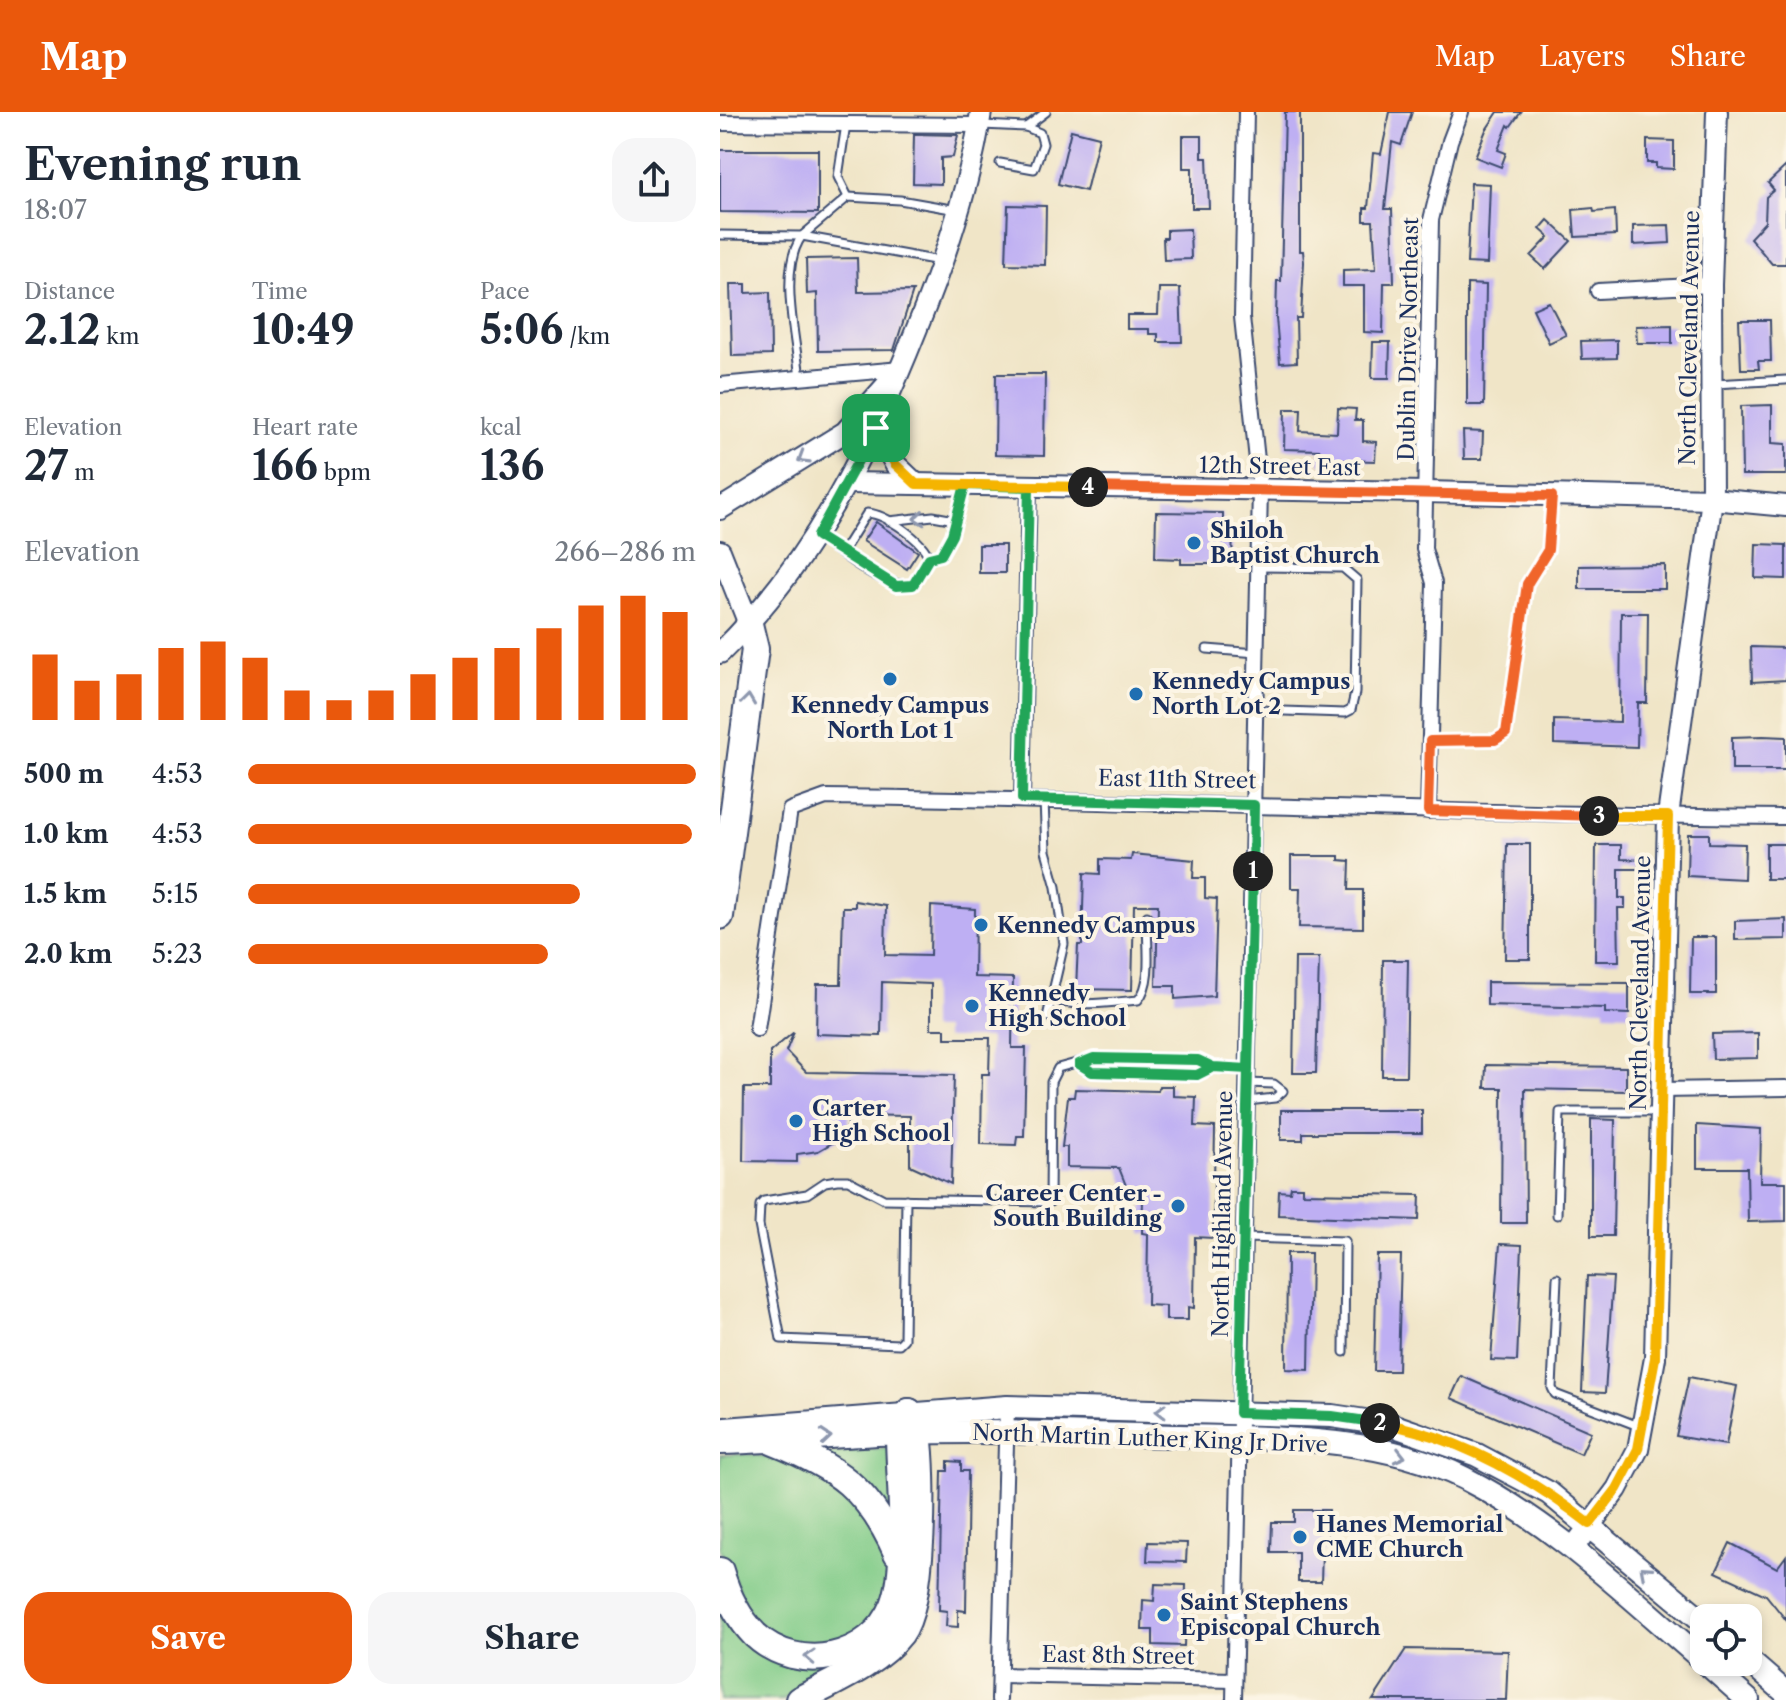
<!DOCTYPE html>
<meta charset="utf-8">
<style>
:root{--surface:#fff;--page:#f6f6f7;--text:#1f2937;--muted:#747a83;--accent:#ea580c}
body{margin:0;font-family:"Libre Caslon Text",serif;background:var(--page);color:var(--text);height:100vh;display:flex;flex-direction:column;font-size:30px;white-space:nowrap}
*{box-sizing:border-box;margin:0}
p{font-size:26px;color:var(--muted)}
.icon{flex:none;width:44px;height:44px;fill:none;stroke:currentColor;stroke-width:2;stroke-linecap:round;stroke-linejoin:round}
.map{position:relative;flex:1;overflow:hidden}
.side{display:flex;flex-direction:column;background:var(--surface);width:720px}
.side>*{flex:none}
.controls{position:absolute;left:970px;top:1492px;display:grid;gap:16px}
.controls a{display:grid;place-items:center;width:72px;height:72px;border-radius:16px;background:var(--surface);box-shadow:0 4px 12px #0003;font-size:40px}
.pin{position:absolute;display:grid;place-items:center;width:68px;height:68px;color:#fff;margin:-34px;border-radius:16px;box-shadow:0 4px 12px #0006}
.km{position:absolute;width:40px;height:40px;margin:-20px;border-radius:50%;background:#222;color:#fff;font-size:22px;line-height:40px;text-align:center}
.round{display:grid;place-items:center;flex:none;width:84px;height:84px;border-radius:24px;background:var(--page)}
.head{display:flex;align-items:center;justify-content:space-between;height:136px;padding:0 24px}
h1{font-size:44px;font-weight:700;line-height:60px}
.figures{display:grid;grid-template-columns:repeat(3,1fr);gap:12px;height:136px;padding:8px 24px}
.figures div{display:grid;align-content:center}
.figures b{font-size:40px;font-weight:700}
.figures small{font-size:22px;font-weight:400}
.figures p{font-size:22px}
.chart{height:224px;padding:16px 24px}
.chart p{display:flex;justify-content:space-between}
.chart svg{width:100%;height:144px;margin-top:8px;stroke:var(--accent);stroke-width:6}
.action{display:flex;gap:16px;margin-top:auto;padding:16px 24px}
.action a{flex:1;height:92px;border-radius:24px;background:var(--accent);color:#fff;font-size:32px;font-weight:700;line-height:92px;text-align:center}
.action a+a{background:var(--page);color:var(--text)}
ul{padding:0 24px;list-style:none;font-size:26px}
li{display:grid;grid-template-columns:128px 96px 1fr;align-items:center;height:60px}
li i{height:20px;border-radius:10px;background:var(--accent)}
header{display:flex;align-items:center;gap:48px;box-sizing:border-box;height:112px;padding:0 40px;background:var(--accent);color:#fff}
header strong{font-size:38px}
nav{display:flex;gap:44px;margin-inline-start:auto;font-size:28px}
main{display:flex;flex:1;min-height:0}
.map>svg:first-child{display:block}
.green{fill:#82cc89;stroke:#4e7e74;stroke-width:2}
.building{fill:#beaff3}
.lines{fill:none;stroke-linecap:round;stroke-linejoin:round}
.lane-casing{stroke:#3b4a6e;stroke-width:11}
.street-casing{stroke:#3b4a6e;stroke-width:18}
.secondary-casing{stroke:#3b4a6e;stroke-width:24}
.primary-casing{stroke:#3b4a6e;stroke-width:26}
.highway-casing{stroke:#3b4a6e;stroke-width:30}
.lane{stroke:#fff;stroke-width:7}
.street{stroke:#fff;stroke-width:14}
.secondary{stroke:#fff;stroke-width:20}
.primary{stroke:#fff;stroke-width:22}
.highway{stroke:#fff;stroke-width:26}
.oneway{stroke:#8d97ae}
.split-1-casing{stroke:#fff;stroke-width:16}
.split-2-casing{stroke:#fff;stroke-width:16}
.split-3-casing{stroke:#fff;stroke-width:16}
.split-4-casing{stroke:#fff;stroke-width:16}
.split-5-casing{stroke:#fff;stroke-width:16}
.split-1{stroke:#22a559;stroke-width:10}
.split-2{stroke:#22a559;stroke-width:10}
.split-3{stroke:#f5b400;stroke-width:10}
.split-4{stroke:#f0652b;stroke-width:10}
.split-5{stroke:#f5b400;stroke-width:10}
.poi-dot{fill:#1f6fb2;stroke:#fcf5e5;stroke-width:3}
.labels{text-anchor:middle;stroke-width:8;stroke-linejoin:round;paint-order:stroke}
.street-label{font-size:22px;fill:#1b2f5e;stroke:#fcf5e5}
.poi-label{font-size:22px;font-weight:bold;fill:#1b2f5e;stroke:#fcf5e5;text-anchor:start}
</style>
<header>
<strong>Map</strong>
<nav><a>Map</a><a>Layers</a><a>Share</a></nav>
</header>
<main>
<section class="side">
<div class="head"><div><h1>Evening run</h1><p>18:07</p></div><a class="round"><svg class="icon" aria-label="share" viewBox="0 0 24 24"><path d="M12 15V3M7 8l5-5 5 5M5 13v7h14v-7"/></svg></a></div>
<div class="figures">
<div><p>Distance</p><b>2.12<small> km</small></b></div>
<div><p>Time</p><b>10:49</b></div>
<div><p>Pace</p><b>5:06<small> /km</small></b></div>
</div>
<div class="figures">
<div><p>Elevation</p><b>27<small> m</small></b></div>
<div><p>Heart rate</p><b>166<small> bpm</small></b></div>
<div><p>kcal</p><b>136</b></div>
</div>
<div class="chart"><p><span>Elevation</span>266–286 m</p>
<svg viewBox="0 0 160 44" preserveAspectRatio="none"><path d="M5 44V24M15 44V32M25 44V30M35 44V22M45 44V20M55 44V25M65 44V35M75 44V38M85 44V35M95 44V30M105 44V25M115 44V22M125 44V16M135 44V9M145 44V6M155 44V11"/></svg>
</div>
<ul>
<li><b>500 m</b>4:53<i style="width:100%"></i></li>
<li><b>1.0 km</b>4:53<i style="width:99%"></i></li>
<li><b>1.5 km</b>5:15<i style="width:74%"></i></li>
<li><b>2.0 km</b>5:23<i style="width:67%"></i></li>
</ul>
<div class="action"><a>Save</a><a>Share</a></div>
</section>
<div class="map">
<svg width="1066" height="1588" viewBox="0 0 1066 1588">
<rect width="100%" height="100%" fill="#fcf5e5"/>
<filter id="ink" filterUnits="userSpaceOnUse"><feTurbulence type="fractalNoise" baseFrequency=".0125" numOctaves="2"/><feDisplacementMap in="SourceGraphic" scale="16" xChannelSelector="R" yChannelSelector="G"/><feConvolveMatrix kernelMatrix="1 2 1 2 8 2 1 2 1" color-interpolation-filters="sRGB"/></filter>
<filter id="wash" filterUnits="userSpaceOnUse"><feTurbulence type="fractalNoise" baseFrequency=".006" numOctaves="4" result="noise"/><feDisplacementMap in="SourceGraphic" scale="32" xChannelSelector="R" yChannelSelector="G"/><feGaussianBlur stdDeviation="1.8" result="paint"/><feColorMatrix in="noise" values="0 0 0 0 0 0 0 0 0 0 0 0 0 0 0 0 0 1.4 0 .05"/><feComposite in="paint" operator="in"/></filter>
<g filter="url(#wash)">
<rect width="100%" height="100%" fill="#f0e5c7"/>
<!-- green -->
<g class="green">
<polygon points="169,1335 176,1415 102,1342"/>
<polygon points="30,1342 68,1348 123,1373 171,1444 167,1495 123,1534 74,1535 34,1510 0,1437 0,1343"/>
<polygon points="0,1482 10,1503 114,1552 116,1558 63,1588 0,1588"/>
</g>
<g id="blocks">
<!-- building -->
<g class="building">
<polygon points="565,0 580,0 580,139 583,139 584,150 581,206 576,206 577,250 560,251 556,206 557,169 561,169"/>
<polygon points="670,0 692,0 681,33 672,30 665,97 672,97 674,171 664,171 663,221 644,220 644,174 623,174 623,158 656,157 653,109 644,109 644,96 648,96 653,41 661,42"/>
<polygon points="778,0 801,0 790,15 788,13 778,38 786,41 781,55 755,45 766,18"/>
<polygon points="351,18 379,25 366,79 338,72"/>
<polygon points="194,22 238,23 233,45 221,46 221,72 193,71"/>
<polygon points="463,24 482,24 482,46 487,46 489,96 472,96 472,56 463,56"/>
<polygon points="927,28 954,29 954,57 936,56 936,51 927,51"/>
<polygon points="0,38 98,38 98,101 0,100"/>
<polygon points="1066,54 1066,152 1052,152 1030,126 1045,110 1046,85 1054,78 1048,71"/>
<polygon points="751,71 770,72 767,152 747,151"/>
<polygon points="288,93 326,94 325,153 286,152"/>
<polygon points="873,96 874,100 895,98 896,123 855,125 853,98"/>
<polygon points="828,108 851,129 825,157 811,144 829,125 820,117"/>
<polygon points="949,113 950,131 913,133 913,114"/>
<polygon points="470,117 471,147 444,148 443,126 447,126 447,118"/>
<polygon points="137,146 138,180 193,179 174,238 98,239 97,181 87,182 86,147"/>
<polygon points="10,172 26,172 26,181 50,180 51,243 12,244"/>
<polygon points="747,172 766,173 764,293 747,293"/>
<polygon points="439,176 460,176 462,230 438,230 438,222 429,222 429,217 407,217 407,203 438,203"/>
<polygon points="829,190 846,223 829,231 813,197"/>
<polygon points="1019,208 1050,208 1051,249 1038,249 1039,257 1021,257"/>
<polygon points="952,213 952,231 917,231 916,214"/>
<polygon points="897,228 897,246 862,247 861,229"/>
<polygon points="653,230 670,230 669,266 652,266"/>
<polygon points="276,262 325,262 324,344 275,343"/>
<polygon points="1052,293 1052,331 1066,332 1066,363 1022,363 1021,294"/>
<polygon points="618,296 636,297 635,308 643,308 643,329 656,330 655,349 621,348 620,353 599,352 600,338 564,337 565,297 581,297 580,319 617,321"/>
<polygon points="743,319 763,320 762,347 744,347"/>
<polygon points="436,400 503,401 503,416 513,416 512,452 461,452 461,447 435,446"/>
<polygon points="156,410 198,440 187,457 143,429"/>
<polygon points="1036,432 1066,433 1066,467 1035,466"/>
<rect x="259" y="433" width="26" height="28"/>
<polygon points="945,453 945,477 859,477 859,454"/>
<polygon points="901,501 928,501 927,591 918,591 917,635 834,632 834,608 900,610"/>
<polygon points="1031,535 1066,536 1066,568 1032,570"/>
<polygon points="1043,624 1066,625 1066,658 1012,658 1012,625"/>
<polygon points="968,722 989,722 989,731 1025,732 1024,767 967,764"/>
<polygon points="787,732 810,732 810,847 785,847"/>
<rect x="1046" y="732" width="20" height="35"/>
<polygon points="876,733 901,733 901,747 926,748 926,757 899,757 899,786 905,786 905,796 898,796 899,849 875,849"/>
<polygon points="412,742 474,748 473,766 485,766 485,786 497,787 494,884 455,887 455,874 436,874 438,793 414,793 412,878 356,877 358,833 362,833 364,761 380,762 380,747 411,748"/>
<polygon points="571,744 619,744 619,748 630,749 629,778 643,778 643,816 579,815 580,776 571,776"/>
<polygon points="135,789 166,794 165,843 210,844 211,794 255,797 254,865 293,866 292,936 306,936 304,1024 297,1024 296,1033 261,1032 262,962 269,962 270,926 225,926 225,917 211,917 211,872 162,870 161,924 96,922 97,872 121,872 123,795 135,795"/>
<polygon points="1066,807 1066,827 1015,828 1015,809"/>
<polygon points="971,825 996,825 996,882 970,882"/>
<polygon points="575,846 599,846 596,961 573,961"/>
<polygon points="663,848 688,848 686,964 662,964"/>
<polygon points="767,870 909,871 909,902 885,901 885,896 767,893"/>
<polygon points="74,920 66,939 86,960 234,963 231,1072 190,1053 190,1004 128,1003 128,1014 119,1027 98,1039 77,1042 77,1050 23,1049 24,976 50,976 50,940"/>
<polygon points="1038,921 1038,946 993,947 992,922"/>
<polygon points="766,953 906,955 906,979 805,977 806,1111 781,1111 782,976 765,976"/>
<polygon points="439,974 453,974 453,984 476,985 475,1014 495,1015 493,1126 475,1125 474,1196 468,1195 468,1208 446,1208 446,1194 427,1193 428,1122 422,1121 423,1087 407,1076 399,1056 347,1055 347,1035 342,1035 348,985 354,985 355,977 438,979"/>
<polygon points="561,998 702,998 702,1021 583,1021 583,1028 561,1028"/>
<polygon points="871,1007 895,1008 893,1124 871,1124"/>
<polygon points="977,1013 1041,1017 1040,1070 1066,1070 1066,1109 1028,1110 1027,1056 977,1056"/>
<polygon points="571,1075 582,1075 582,1081 700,1083 699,1108 558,1103 559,1079 570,1080"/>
<polygon points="780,1132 802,1133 797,1249 771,1248"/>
<polygon points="567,1141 591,1141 589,1258 566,1257"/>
<polygon points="657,1143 681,1143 678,1259 654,1259"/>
<polygon points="867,1164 893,1165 885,1281 862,1280"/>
<polygon points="741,1264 871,1320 861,1342 731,1286"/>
<polygon points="969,1265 1017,1274 1006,1333 956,1324"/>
<polygon points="228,1349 241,1350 241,1359 248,1359 246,1499 238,1498 238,1515 226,1514 227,1499 219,1498 222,1359 228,1359"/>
<polygon points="574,1398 609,1398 608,1440 602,1440 601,1470 578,1470 578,1440 551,1440 552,1410 574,1410"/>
<polygon points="428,1430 467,1431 466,1450 427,1449"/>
<polygon points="1010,1431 1057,1456 1066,1444 1066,1508 1046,1483 996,1460"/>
<polygon points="435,1472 466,1473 464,1534 433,1533 433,1518 422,1518 423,1488 434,1489"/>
<polygon points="686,1537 788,1539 786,1588 653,1588"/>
</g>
</g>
</g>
<g filter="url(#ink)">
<use href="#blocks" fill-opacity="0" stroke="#3b4a6e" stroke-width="2"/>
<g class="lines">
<defs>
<g id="lane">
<polyline points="126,12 118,65 128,85"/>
<polyline points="262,13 306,15 320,21 323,32 314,57 280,51"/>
<polyline points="306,15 326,0"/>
<polyline points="0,123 82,124 128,85 180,88 237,98"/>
<path d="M 80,266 C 76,227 58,156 82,124 L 220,149"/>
<polyline points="994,272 1066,268"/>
<polyline points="235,408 244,376"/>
<polyline points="169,409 213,404 235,408 232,423 221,443 209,446"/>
<path d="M 97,424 C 123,442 161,476 193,473 L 209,446 C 203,428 166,402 147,401 L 122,441"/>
<polyline points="487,537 537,541"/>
<polyline points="536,598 625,601 631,598 635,581 637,468 623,456 538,455"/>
<polyline points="710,629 775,628 786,621 807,472 828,438 832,385"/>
<polyline points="324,688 326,739 336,775 344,832 327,905"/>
<path d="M 333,887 C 348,896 398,890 418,888 C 434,871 426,827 427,804"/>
<polyline points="359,952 372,960 477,963 493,955"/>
<polyline points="527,989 555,986 563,979 554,972 527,971"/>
<polyline points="186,1087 184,1227 179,1232 61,1227 39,1113 40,1093 44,1089 87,1082 105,1070 117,1068 128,1068 164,1087 330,1090 331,970 338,956 374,946 478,948 493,955 528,957"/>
<polyline points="837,1103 840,1000 939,1000"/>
<polyline points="523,1126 625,1129 624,1240"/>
<polyline points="837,1166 832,1276 835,1282 921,1315"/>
</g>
<g id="street">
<polyline points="0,11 259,13"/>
<polyline points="878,179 991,173"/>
<polyline points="0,273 181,257"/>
<polyline points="302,687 309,375"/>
<polyline points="708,699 714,471 704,437 711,108 730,29 741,0"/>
<path d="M 37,917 L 70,698 L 106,685 C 426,688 746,703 1066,705"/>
<polyline points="941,978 1066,976"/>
<polyline points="280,1563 514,1568"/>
<polyline points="279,1588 287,1295"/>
<polyline points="514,1588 540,377 522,205 526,0"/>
</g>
<g id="secondary">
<polyline points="156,316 175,352 196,372"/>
<polyline points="128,371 707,380 992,387 1066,394"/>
<polyline points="0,397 125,320 170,269"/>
<polyline points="0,439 29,512"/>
<path d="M 0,541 C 93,450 150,335 197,216 C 225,147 250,74 261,0"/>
<polyline points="853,1436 897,1377 918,1337 935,1246 948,704 992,387 991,173 997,0"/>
</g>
<g id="primary">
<polyline points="5,1317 287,1295 612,1304 672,1313 757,1343 829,1381 984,1510"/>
<path d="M 0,1331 C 61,1330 121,1323 181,1321 C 274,1318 367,1322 459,1324 C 553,1326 658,1323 744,1366 C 835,1412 908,1484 984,1549"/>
<polyline points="1028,1548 1066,1581"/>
<polyline points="985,1550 1028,1588"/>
</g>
<g id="highway">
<polyline points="0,804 35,537 29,512"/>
<path d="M 54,1330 C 117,1355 149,1377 177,1441"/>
<path d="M 0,1459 C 7,1483 17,1505 35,1523 C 78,1563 152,1548 174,1493 C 190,1451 179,1368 179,1321 L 189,1300"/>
<path d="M 79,1588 C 113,1570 157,1552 181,1521 C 204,1490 204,1362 198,1322 C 197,1315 192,1307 189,1300"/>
</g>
</defs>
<!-- lane casing -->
<use href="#lane" class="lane-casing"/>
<!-- street casing -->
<use href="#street" class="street-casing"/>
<!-- secondary casing -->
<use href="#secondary" class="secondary-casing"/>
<!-- primary casing -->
<use href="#primary" class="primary-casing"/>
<!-- highway casing -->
<use href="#highway" class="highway-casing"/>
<!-- lane -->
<use href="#lane" class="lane"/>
<!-- street -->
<use href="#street" class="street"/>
<!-- secondary -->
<use href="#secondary" class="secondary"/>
<!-- primary -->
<use href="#primary" class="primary"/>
<!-- highway -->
<use href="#highway" class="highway"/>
</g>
<!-- one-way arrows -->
<defs><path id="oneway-chevron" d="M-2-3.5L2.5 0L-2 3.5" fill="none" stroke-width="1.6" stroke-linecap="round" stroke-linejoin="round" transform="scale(2)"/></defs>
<g class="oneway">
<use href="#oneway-chevron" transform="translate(83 346) rotate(148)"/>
<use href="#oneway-chevron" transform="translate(199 406) rotate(174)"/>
<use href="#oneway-chevron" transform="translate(28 588) rotate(-83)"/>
<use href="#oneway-chevron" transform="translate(441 1299) rotate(-179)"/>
<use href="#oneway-chevron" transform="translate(106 1325) rotate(-5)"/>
<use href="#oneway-chevron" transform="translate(680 1344) rotate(14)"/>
<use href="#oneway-chevron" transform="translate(925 1459) rotate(-139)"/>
<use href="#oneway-chevron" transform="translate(90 1545) rotate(-178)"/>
</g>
</g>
<g class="lines" filter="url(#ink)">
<defs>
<polyline id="split-1" points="156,316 97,424 176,474 193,473 209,446 221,443 232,423 245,373 309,375 302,687 534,693 533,759"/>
<polyline id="split-2" points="533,759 528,957 493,955 478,948 374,946 359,952 372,960 477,963 493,955 528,957 519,1301 612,1304 660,1311"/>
<path id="split-3" d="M 660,1311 C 736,1323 810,1366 870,1412 L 897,1377 L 918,1337 L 935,1246 L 948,704 L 879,704"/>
<polyline id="split-4" points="368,375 832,384 828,438 807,472 786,621 775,628 710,629 708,699 879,704"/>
<polyline id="split-5" points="156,316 175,352 196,372 368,375"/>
</defs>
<!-- split-1 casing -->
<use href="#split-1" class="split-1-casing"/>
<!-- split-2 casing -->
<use href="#split-2" class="split-2-casing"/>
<!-- split-3 casing -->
<use href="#split-3" class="split-3-casing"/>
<!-- split-4 casing -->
<use href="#split-4" class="split-4-casing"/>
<!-- split-5 casing -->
<use href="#split-5" class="split-5-casing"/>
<!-- split-1 -->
<use href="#split-1" class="split-1"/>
<!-- split-2 -->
<use href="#split-2" class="split-2"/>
<!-- split-3 -->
<use href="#split-3" class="split-3"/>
<!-- split-4 -->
<use href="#split-4" class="split-4"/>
<!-- split-5 -->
<use href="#split-5" class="split-5"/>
</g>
<!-- markers -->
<g class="poi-dot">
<circle cx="474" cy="431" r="8"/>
<circle cx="170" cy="567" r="8"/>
<circle cx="416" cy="582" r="8"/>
<circle cx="261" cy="813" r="8"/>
<circle cx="252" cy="894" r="8"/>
<circle cx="76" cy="1009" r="8"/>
<circle cx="458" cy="1094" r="8"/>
<circle cx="580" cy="1425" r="8"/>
<circle cx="444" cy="1503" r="8"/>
</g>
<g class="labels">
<!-- street labels -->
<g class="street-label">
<text transform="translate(969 226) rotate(-89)" y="8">North Cleveland Avenue</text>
<text transform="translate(688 227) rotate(-89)" y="8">Dublin Drive Northeast</text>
<text transform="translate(560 354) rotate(1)" y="8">12th Street East</text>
<text transform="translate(457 667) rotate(1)" y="8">East 11th Street</text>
<text transform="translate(920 871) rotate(-89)" y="8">North Cleveland Avenue</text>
<text transform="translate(502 1102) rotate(-89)" y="8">North Highland Avenue</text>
<text transform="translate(430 1326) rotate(2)" y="8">North Martin Luther King Jr Drive</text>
<text transform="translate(398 1543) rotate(1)" y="8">East 8th Street</text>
</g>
<!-- poi labels -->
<g class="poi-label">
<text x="490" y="426">Shiloh<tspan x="490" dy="25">Baptist Church</tspan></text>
<text x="432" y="577">Kennedy Campus<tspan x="432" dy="25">North Lot 2</tspan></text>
<text x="170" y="601" text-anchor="middle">Kennedy Campus<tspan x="170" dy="25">North Lot 1</tspan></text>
<text x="277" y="821">Kennedy Campus</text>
<text x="268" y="889">Kennedy<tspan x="268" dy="25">High School</tspan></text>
<text x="92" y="1004">Carter<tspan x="92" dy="25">High School</tspan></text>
<text x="442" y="1089" text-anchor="end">Career Center -<tspan x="442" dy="25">South Building</tspan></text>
<text x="596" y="1420">Hanes Memorial<tspan x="596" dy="25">CME Church</tspan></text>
<text x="460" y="1498">Saint Stephens<tspan x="460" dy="25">Episcopal Church</tspan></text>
</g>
</g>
</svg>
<div class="controls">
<a><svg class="icon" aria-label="locate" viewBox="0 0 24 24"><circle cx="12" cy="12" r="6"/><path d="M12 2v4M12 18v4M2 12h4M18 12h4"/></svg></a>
</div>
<div class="pin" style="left:156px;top:316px;background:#1e9e55"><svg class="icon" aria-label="arrive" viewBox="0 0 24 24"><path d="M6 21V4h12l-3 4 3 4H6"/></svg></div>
<b class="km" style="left:533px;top:759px">1</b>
<b class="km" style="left:660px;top:1311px">2</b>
<b class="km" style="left:879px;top:704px">3</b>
<b class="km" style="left:368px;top:375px">4</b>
</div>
</main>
